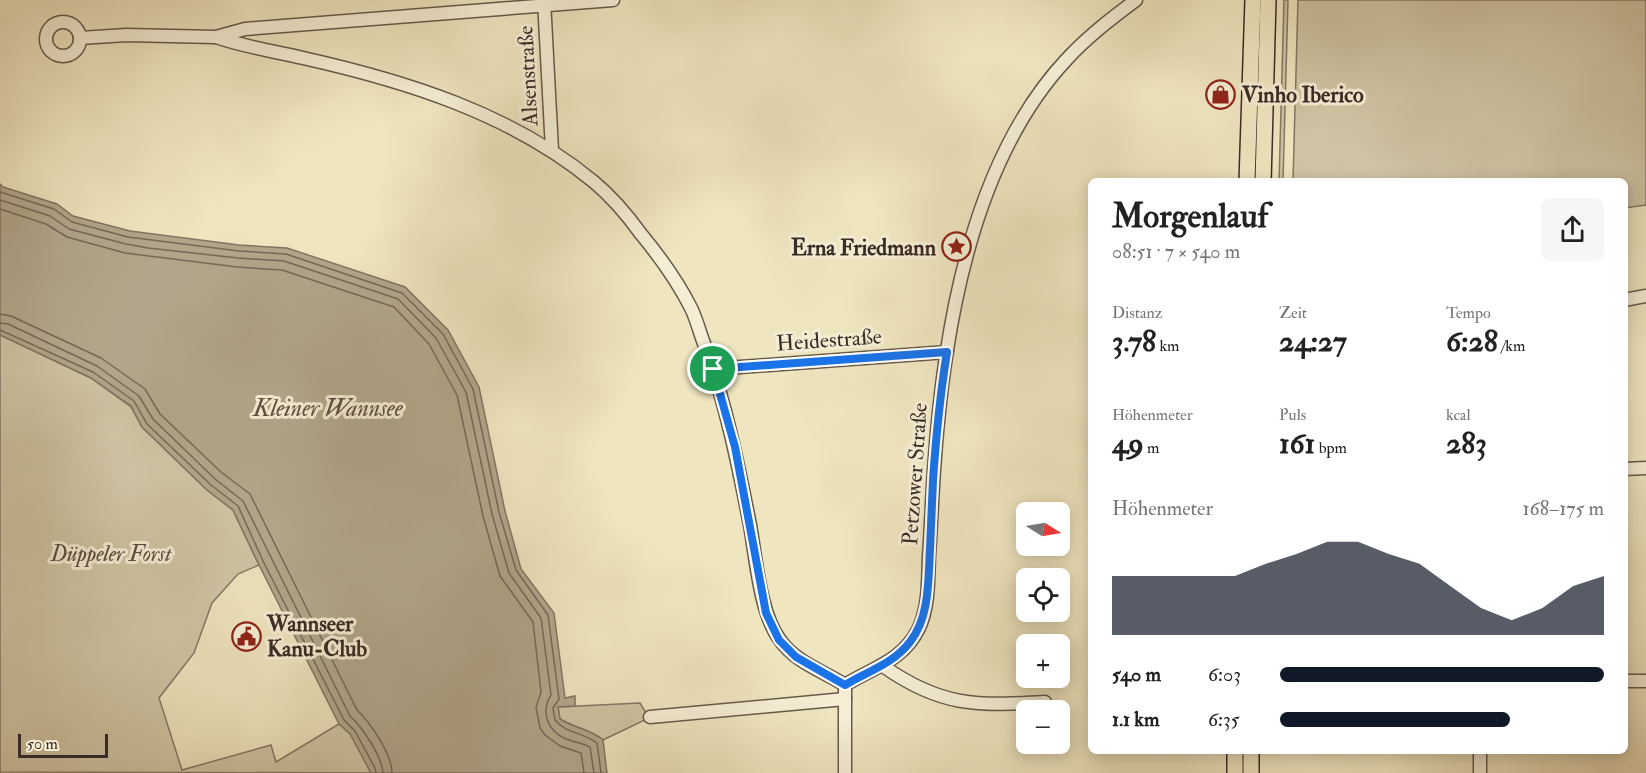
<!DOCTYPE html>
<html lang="de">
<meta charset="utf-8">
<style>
:root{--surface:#fff;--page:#f6f6f6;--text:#222;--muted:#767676;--accent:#111827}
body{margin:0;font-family:"IM FELL Double Pica",serif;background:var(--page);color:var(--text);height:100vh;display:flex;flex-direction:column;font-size:22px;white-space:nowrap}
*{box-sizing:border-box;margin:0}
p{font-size:20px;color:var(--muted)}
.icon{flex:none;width:33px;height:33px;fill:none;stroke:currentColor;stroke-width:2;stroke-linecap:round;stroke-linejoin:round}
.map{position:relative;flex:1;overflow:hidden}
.panel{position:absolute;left:1088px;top:178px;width:540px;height:576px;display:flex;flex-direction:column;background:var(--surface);border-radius:9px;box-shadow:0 3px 15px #0003}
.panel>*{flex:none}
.needle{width:39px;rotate:101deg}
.buttons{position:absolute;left:1016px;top:502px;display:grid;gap:12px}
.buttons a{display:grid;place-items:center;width:54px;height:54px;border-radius:9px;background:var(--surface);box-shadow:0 3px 15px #0003;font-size:30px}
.scale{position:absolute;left:18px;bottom:15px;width:90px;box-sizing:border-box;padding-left:6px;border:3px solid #392b26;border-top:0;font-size:16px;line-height:21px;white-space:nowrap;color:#392b26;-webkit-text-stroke:4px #f5eed5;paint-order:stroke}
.pin{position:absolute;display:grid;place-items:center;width:51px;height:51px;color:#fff;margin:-26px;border:3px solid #fff;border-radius:50%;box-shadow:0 2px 6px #0007}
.round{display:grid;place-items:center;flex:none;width:63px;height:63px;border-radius:9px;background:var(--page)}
.head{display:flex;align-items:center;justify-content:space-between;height:102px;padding:0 24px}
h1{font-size:33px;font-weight:800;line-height:45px}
.metrics{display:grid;grid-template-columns:repeat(3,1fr);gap:9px;height:102px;padding:6px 24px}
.metrics div{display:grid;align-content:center}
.metrics b{font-size:30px;font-weight:800}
.metrics small{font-size:16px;font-weight:400}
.metrics p{font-size:16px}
.chart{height:168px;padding:12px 24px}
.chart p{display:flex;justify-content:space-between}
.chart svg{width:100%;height:108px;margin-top:6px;fill:var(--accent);opacity:.7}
ul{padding:0 24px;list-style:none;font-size:20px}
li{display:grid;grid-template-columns:96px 72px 1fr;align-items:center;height:45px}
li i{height:15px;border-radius:8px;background:var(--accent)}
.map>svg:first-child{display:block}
.green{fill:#d0c5a5;stroke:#847866;stroke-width:1.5}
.water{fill:#b1a68b;stroke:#817563;stroke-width:1.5}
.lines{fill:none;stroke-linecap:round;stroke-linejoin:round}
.shore{stroke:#756858;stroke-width:1.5}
.minor-casing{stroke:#665a4c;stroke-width:15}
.major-casing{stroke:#392b26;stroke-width:18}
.minor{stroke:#f5eed5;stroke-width:12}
.major{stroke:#efe5bf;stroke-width:15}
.route-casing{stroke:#fff;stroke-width:12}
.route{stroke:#1a73e8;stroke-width:8}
.labels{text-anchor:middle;stroke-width:6;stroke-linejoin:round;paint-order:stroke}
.street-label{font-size:22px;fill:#392b26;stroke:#f5eed5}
.poi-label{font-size:22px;font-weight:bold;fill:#392b26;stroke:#f5eed5;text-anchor:start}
.park-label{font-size:22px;font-style:italic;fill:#574a3f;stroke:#f5eed5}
.water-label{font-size:24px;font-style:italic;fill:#5d5044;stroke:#f5eed5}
</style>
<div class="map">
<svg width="1646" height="773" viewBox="0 0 1646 773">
<rect width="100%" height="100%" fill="#efe5bf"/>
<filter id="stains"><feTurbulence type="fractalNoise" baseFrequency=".00333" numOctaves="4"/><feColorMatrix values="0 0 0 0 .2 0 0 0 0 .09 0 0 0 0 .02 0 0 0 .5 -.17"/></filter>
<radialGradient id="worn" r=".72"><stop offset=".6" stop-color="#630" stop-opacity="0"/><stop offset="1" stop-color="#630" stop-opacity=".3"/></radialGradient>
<!-- green -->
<g class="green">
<polygon points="1284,0 1288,0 1283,181 1279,182"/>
<polygon points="1298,0 1646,0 1646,205 1625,208 1624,182 1293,181"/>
<polygon points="0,335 91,378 131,407 142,427 207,490 233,510 259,565 238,574 212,603 194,653 159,698 182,770 271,745 276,762 380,699 408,773 0,772"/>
<path d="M 640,703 L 649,718 L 603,740 C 590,729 574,728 560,719 L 558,707 Z"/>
</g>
<!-- water -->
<path class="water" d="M 0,184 L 3,187 L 57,204 L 73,216 L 130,231 L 239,245 L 287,248 L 405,287 L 448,330 L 479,387 L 505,511 L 521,569 L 554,613 L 565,698 L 575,696 L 575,706 L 558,707 L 560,719 C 574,728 590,729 603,740 L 607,773 L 371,773 L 350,734 L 339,724 L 259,565 L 233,510 L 207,490 L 142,427 L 131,406 L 91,378 L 0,335 Z"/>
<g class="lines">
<!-- shore -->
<g class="shore">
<path d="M 0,192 L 54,209 L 72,222 L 128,237 L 239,251 L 286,254 L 402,293 L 443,334 L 473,389 L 499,512 L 516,570 L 548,615 L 559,699 L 553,708 L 555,720 C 566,734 583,732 597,743 L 601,773"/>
<path d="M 0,200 L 50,216 L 69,229 L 126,244 L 148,248 L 238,258 L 284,261 L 398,299 L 436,338 L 466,392 L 492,514 L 509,573 L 541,618 L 551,695 C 540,713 548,731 566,739 C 574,742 582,743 590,747 L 594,773"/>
<polyline points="0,209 46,224 67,237 125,253 237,267 282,270 394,307 429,344 457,395 483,516 500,576 533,622 541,692 536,707 540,728 545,735 560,746 581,753 584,773"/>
<path d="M 0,314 L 11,316 L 101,358 L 145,389 L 160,414 L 221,472 L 250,494 L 357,710 C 371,723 392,755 392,773"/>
<path d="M 0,323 L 8,324 L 97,366 L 139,396 L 153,419 L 215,479 L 243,501 L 350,716 C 362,727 382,756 383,773"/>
<polyline points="0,330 93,372 134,401 147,424 211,485 238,506 264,563 344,720 355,731 375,768 376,773"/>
</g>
<defs>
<g id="minor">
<polyline points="544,0 552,150"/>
<circle cx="63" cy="39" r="17"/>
<path d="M 216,37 C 245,47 273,51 303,58 C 406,81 512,114 594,182 C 612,197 628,216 641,234 C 660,257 678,282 691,308 C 697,320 700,334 705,346 C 726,404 738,464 750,525 C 756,558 760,614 780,640 C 795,662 823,671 845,685 L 845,773"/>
<polyline points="80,38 126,35 216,37 245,29 613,0"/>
<polyline points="1624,300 1646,296"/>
<polyline points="713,369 947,352"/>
<polyline points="1624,469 1646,468"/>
<path d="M 883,666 C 941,707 977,706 1045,702"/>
<polyline points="1624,681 1646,681"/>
<path d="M 845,685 C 874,667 903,661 919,628 C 929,606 928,580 929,556 C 931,528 932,499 934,470 C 943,335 970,162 1067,59 C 1087,37 1112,18 1136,0"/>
<polyline points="650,717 845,699"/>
<polyline points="1480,773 1480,752"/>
</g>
<g id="major">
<polyline points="1247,182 1253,0"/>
<polyline points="1263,182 1268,0"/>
<polyline points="1235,773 1235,752"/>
<polyline points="1251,773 1251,752"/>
</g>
</defs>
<!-- minor casing -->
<use href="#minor" class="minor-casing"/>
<!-- major casing -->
<use href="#major" class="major-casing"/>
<!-- minor -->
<use href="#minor" class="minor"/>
<!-- major -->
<use href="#major" class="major"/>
</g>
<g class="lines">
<defs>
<path id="route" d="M 947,352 C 940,395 936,437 933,480 C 932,503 931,526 930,549 C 928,581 930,616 910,642 C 893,664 868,671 845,685 L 796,657 L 779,640 L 766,613 L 735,447 L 713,369 Z"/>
</defs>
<!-- route casing -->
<use href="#route" class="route-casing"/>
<!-- route -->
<use href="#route" class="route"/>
</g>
<!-- icons -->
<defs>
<symbol id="shop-ring" viewBox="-11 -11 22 22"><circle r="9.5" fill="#f5eed5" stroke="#8f2418" stroke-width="1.5"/><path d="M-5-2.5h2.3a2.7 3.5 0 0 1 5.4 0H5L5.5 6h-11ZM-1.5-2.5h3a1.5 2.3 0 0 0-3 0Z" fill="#8f2418"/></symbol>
<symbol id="sight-ring" viewBox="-11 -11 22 22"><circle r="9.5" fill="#f5eed5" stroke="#8f2418" stroke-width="1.5"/><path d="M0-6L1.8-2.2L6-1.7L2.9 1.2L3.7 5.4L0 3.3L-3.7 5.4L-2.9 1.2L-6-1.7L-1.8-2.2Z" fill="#8f2418"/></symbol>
<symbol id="civic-ring" viewBox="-11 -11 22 22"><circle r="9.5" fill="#f5eed5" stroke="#8f2418" stroke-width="1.5"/><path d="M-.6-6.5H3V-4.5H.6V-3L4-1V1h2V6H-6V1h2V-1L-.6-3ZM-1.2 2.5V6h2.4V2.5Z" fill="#8f2418"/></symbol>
</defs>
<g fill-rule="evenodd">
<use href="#shop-ring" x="1204" y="78" width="33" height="33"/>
<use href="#sight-ring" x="940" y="230" width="33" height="33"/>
<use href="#civic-ring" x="230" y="620" width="33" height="33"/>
</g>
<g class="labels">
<!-- street labels -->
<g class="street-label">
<text transform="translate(527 76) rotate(-93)" y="8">Alsenstraße</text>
<text transform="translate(829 339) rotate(-4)" y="8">Heidestraße</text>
<text transform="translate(914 474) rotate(-86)" y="8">Petzower Straße</text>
</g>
<!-- poi labels -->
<g class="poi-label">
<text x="1242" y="102">Vinho Iberico</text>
<text x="936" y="255" text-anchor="end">Erna Friedmann</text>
<text x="267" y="631">Wannseer<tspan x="267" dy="25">Kanu-Club</tspan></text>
</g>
<!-- park labels -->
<g class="park-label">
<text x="111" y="561">Düppeler Forst</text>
</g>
<!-- water labels -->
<g class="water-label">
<text x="328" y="416">Kleiner Wannsee</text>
</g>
</g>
<rect width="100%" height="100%" filter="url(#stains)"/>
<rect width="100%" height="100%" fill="url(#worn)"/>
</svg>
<div class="buttons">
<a><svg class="needle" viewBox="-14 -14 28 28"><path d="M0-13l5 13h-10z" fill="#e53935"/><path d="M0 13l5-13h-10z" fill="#767676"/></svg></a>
<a><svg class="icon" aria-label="locate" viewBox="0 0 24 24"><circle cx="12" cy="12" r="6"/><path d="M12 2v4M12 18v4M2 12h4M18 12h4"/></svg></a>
<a>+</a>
<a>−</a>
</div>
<div class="scale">50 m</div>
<div class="pin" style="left:713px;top:369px;background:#1e9e55"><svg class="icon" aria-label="arrive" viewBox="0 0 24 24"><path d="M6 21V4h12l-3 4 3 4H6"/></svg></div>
<section class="panel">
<div class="head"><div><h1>Morgenlauf</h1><p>08:51 · 7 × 540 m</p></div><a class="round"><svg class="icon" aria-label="share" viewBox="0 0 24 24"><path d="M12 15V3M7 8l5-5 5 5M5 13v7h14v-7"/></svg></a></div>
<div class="metrics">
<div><p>Distanz</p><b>3.78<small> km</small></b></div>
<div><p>Zeit</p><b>24:27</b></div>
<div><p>Tempo</p><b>6:28<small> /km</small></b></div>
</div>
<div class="metrics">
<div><p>Höhenmeter</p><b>49<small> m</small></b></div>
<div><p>Puls</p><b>161<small> bpm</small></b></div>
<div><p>kcal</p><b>283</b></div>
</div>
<div class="chart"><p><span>Höhenmeter</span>168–175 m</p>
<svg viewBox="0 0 160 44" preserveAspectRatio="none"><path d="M0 44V20L10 20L20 20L30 20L40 20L50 15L60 11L70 6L80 6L90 11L100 15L110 24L120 33L130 38L140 33L150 24L160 20V44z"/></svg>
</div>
<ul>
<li><b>540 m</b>6:03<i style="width:100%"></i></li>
<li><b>1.1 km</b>6:35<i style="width:71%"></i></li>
</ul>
</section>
</div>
